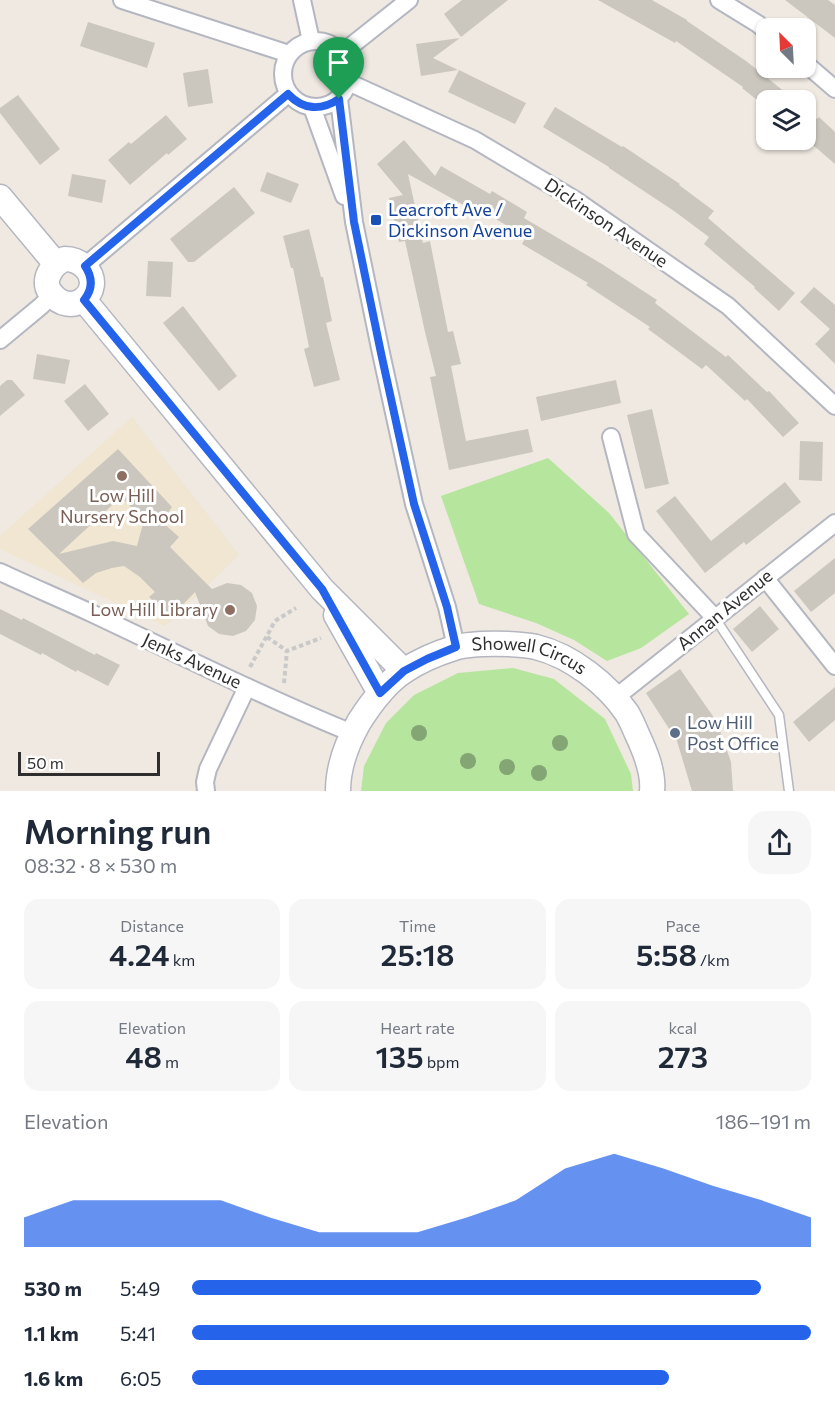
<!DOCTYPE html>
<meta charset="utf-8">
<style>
:root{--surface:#fff;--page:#f6f6f7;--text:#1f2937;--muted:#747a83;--accent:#2563eb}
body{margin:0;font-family:Commissioner,sans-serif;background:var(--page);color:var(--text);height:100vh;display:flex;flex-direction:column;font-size:22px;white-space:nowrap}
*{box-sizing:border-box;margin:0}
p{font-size:20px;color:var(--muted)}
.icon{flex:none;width:33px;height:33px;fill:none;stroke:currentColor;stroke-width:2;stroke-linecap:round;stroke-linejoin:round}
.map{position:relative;height:791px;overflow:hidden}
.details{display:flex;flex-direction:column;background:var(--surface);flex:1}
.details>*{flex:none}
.needle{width:39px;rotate:336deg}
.controls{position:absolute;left:756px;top:18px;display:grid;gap:12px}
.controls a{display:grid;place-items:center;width:60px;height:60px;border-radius:12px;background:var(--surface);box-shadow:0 2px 4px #0004;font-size:30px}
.scale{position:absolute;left:18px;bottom:15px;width:142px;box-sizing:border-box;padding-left:6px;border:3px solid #2e2e2e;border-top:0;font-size:16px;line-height:21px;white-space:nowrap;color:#2e2e2e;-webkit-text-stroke:4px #fff;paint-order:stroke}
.pin{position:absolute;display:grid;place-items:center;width:51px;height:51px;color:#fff;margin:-62px -26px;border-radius:50% 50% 50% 0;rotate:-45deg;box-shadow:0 0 6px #0007}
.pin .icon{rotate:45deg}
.round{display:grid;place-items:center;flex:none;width:63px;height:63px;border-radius:18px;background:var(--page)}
.summary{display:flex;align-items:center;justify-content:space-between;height:102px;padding:0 24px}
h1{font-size:33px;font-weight:600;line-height:45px}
.metrics{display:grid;grid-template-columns:repeat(3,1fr);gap:9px;height:102px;padding:6px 24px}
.metrics div{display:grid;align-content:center;border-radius:15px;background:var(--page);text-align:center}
.metrics b{font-size:30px;font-weight:600}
.metrics small{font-size:16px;font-weight:400}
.metrics p{font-size:16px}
.chart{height:168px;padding:12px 24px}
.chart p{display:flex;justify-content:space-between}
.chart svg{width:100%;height:108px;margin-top:6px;fill:var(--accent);opacity:.7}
ul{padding:0 24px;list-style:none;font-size:20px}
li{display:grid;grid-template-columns:96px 72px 1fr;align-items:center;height:45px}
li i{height:15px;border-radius:8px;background:var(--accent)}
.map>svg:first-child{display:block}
.education{fill:#f0e6d1}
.green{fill:#b6e59e}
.building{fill:#cbc7bf;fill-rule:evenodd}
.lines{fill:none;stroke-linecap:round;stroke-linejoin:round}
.lane-casing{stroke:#b4b7c1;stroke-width:11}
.street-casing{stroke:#b4b7c1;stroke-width:20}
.secondary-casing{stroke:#b4b7c1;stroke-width:27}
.path{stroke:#c9c9c9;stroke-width:4;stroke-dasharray:4.5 3;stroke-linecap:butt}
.lane{stroke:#fff;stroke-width:8}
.street{stroke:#fff;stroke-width:16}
.secondary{stroke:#fff;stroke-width:24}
.tree{fill:#84a574}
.route-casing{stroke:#fff;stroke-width:12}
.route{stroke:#2563eb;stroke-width:8}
.transit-dot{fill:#1a4fb4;stroke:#fff;stroke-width:2}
.education-dot{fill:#8d6e63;stroke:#fff;stroke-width:2}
.service-dot{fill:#5c6f8a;stroke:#fff;stroke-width:2}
.labels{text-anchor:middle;stroke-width:6;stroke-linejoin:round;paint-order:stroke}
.transit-label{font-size:18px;fill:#164399;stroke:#fff;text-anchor:start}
.street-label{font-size:18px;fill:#2e2e2e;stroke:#fff}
.education-label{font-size:18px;fill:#785e54;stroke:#fff}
.service-label{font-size:18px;fill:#4e5e75;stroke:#fff;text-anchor:start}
</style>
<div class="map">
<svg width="835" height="791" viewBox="0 0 835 791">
<rect width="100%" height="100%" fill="#efe9e1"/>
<!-- education -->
<polygon class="education" points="132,417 239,555 165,626 0,549 0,536"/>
<!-- green -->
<g class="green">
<polygon points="548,458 609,513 689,614 641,648 607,661 574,640 536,623 479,604 441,496"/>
<polygon points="513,668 554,679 605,719 631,774 633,791 361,791 364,766 386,723 414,695 458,673"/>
</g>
<!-- building -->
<g class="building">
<polygon points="462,0 508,0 461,37 444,14"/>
<polygon points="598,0 652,0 687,20 687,21 746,61 795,100 757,100 742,88 743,87 676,41 675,43"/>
<polygon points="785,0 828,0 835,5 835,38"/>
<polygon points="88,22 155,43 147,68 80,46"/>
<polygon points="460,38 433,58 458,70 421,76 416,44"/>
<polygon points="208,69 213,103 188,107 183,73"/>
<polygon points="459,70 526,103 515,124 448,92"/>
<polygon points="18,95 60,149 40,165 0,113 0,108"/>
<polygon points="555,107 622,147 623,146 680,184 679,185 714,211 708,218 795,293 779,311 754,288 755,287 704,244 709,237 674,211 609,168 609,167 543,127"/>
<polygon points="806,109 817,119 819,117 835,132 835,164 806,139"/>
<polygon points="166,115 187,139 168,155 167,153 130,185 108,160 129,142 131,144"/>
<polygon points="404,140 435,176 441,166 490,194 492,191 527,212 524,218 602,264 657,300 655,303 726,357 728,355 767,392 769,391 799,423 783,437 747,399 745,401 706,365 702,369 648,329 650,327 586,285 588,283 522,244 526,237 471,204 469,208 408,174 423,243 430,241 448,332 453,331 461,364 451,366 466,441 528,429 533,452 449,470 430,377 436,376 425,332 405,241 399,242 389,198 403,195 377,164"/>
<polygon points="267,172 299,184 291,203 260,191"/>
<polygon points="72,174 106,180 102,203 68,196"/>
<polygon points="234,187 255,213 194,262 188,262 170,239"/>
<polygon points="309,229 321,277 323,277 332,321 326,323 340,380 314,387 304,349 309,347 293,268 291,268 283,236"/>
<polygon points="148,261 173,262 171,297 146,296"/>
<polygon points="814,287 835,305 835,364 815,344 830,329 800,302"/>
<polygon points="183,306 237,376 219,391 163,323"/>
<polygon points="37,354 70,360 65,384 33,379"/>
<polygon points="7,380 12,380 25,395 0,416 0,386"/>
<polygon points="616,380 621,403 541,421 536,397"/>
<polygon points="85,384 109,414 88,431 64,401"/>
<polygon points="652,409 669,484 645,489 627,415"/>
<polygon points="800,441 823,442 822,481 799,480"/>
<path d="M 118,449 L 172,507 L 162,522 L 179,537 L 170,547 L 212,589 L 227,583 L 241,585 L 252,593 L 257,606 L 255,620 L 246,631 L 233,636 L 219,634 L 208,626 L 195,592 L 171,617 L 149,597 L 155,592 L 140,577 L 124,566 L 112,568 L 96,573 L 83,583 L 28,529 ZM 121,497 L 144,520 L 137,546 L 113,541 L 59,554 Z"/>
<polygon points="785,482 801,502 746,545 744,542 705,573 656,511 675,496 711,541"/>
<polygon points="835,558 835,593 811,612 794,591"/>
<polygon points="760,606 779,629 752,652 733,629"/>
<polygon points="0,609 22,620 23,618 95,655 96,653 120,665 108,686 77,670 76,672 42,653 41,655 0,634"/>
<polygon points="680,669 717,722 731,762 733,791 692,791 677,741 646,693"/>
<polygon points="835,687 835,720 809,742 793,722"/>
</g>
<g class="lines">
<defs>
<polyline id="lane" points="715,618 779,715 789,791"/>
<g id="street">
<polyline points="122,0 289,54"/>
<polyline points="302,0 311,41"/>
<polyline points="719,0 758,24 766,31"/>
<circle cx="316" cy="74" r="33"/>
<polyline points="342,53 409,0"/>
<polyline points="806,64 835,89"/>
<polyline points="348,82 475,140 574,199 728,306 835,406"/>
<polyline points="339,99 354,222 381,353 414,504 447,607 456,647"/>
<polyline points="312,107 344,196"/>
<polyline points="85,266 288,94"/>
<polyline points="0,340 41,306 52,295"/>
<polyline points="611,437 636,534 715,618"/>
<path d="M 0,572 C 30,586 61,599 91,613 C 178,654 264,697 352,733"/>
<polyline points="765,578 835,666"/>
<polyline points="615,698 835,523"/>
<polyline points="206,791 205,782 208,769 247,687"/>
</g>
<g id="secondary">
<polyline points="0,197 56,264"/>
<path d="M 65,259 C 73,259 80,262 86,268 C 106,291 71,321 50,292 C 41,280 53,263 65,259 Z"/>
<polyline points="84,300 322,589 404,671"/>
<polyline points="336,615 380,693"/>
<path id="s1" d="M 338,791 C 338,766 347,743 359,722 C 371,703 386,683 404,671 C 419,661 438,653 454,648 C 473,642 517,643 536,647 C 572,656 607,684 627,713 C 631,720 634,727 637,734 C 645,751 654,772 652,791"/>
</g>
</defs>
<!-- lane casing -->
<use href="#lane" class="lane-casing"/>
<!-- street casing -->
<use href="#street" class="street-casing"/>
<!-- secondary casing -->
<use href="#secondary" class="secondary-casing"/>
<!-- path -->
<g class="path">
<polyline points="267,637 287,651"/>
<polyline points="250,667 275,621 296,608"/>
<polyline points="284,683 287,651 321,638"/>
</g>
<!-- lane -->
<use href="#lane" class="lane"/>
<!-- street -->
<use href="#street" class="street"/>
<!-- secondary -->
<use href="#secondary" class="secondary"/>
</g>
<!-- trees -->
<g class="tree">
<circle cx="419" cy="733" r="8"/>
<circle cx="560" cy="743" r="8"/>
<circle cx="468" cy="761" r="8"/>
<circle cx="507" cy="767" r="8"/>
<circle cx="539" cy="773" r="8"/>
</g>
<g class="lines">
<defs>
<path id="route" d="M 288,94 C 303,110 321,111 339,99 L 354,222 L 381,353 L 414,504 L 447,607 L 456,647 L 427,659 L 404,671 L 380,693 L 322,589 L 84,300 C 93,289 93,278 85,266 Z"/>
</defs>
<!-- route casing -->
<use href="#route" class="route-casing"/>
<!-- route -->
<use href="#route" class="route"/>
</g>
<!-- markers -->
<rect class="transit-dot" x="370" y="214" width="12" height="12" rx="3"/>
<g class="education-dot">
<circle cx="122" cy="476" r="6"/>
<circle cx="230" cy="610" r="6"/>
</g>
<circle class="service-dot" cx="675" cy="733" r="6"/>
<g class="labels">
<!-- transit labels -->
<g class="transit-label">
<text x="388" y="216">Leacroft Ave /<tspan x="388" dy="21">Dickinson Avenue</tspan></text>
</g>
<!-- street labels -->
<g class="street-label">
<text transform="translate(606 223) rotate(34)" y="6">Dickinson Avenue</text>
<text transform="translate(725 610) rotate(-39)" y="6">Annan Avenue</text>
<text transform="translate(192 661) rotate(25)" y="6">Jenks Avenue</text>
<text dy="6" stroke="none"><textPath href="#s1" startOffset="274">Showell Circus</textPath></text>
</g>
<!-- education labels -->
<g class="education-label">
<text x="122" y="502">Low Hill<tspan x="122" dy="21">Nursery School</tspan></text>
<text x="218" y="616" text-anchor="end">Low Hill Library</text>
</g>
<!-- service labels -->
<g class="service-label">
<text x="687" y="729">Low Hill<tspan x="687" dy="21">Post Office</tspan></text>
</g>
</g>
</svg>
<div class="controls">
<a><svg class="needle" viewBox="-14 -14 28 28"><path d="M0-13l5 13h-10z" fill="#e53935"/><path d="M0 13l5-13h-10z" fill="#747a83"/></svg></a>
<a><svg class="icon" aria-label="layers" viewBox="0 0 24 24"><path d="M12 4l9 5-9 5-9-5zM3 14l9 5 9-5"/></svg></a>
</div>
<div class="scale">50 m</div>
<div class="pin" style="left:339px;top:99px;background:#1e9e55"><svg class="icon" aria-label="arrive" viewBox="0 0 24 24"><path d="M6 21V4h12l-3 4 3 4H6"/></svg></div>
</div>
<section class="details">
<div class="summary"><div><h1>Morning run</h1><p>08:32 · 8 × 530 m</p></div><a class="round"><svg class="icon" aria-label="share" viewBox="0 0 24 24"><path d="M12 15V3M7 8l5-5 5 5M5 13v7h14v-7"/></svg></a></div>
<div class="metrics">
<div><p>Distance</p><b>4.24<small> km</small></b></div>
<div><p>Time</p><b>25:18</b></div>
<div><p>Pace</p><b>5:58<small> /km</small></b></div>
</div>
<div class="metrics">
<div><p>Elevation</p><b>48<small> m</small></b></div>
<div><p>Heart rate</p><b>135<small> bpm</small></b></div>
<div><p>kcal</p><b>273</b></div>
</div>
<div class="chart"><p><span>Elevation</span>186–191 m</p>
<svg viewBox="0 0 160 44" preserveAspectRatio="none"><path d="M0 44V32L10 25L20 25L30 25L40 25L50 32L60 38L70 38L80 38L90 32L100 25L110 12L120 6L130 12L140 19L150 25L160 32V44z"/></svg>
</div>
<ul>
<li><b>530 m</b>5:49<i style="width:92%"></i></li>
<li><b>1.1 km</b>5:41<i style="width:100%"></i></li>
<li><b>1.6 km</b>6:05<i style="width:77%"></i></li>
</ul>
</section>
